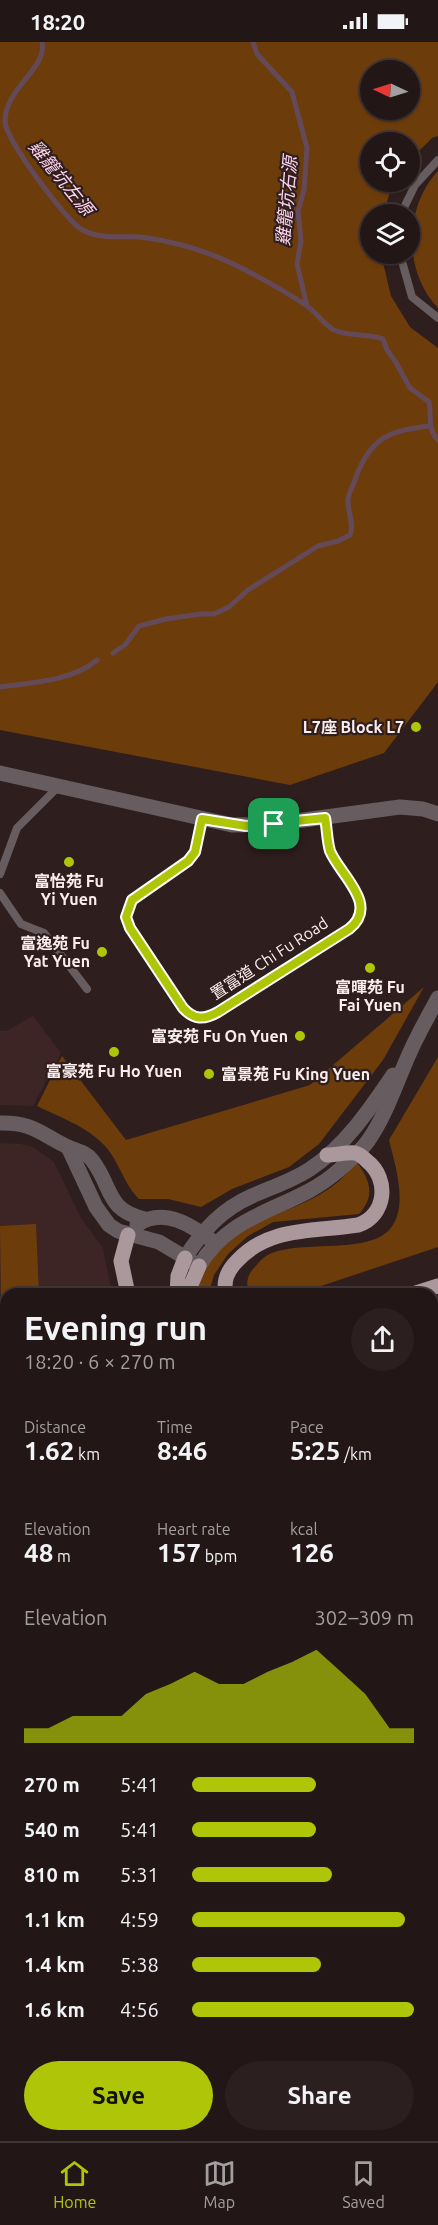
<!DOCTYPE html>
<meta charset="utf-8">
<style>
:root{--surface:#231616;--page:#2b1f1f;--text:#f1f3f6;--muted:#a39fa1;--line:#403535;--accent:#afc507}
body{margin:0;font-family:Ubuntu,"Noto Sans TC",sans-serif;background:var(--page);color:var(--text);height:100vh;display:flex;flex-direction:column;font-size:22px;white-space:nowrap}
*{box-sizing:border-box;margin:0}
p{font-size:20px;color:var(--muted)}
.icon{flex:none;width:33px;height:33px;fill:none;stroke:currentColor;stroke-width:2;stroke-linecap:round;stroke-linejoin:round}
.map{position:relative;flex:1;overflow:hidden}
.sheet{position:absolute;left:0px;top:1246px;width:438px;height:854px;display:flex;flex-direction:column;background:var(--surface);border-radius:18px 18px 0 0;box-shadow:0 2px 4px #0004,0 0 0 2px var(--line)}
.sheet>*{flex:none}
.needle{width:39px;rotate:274deg}
.controls{position:absolute;left:360px;top:18px;display:grid;gap:12px}
.controls a{display:grid;place-items:center;width:60px;height:60px;border-radius:50%;background:var(--surface);box-shadow:0 2px 4px #0004,0 0 0 2px var(--line);font-size:30px}
.pin{position:absolute;display:grid;place-items:center;width:51px;height:51px;color:#fff;margin:-26px;border-radius:12px;box-shadow:0 3px 9px #0006}
.round{display:grid;place-items:center;flex:none;width:63px;height:63px;border-radius:32px;background:var(--page)}
.summary{display:flex;align-items:center;justify-content:space-between;height:102px;padding:0 24px}
h1{font-size:33px;font-weight:700;line-height:45px}
.figures{display:grid;grid-template-columns:repeat(3,1fr);gap:9px;height:102px;padding:6px 24px}
.figures div{display:grid;align-content:center}
.figures b{font-size:26px;font-weight:700}
.figures small{font-size:16px;font-weight:400}
.figures p{font-size:16px}
.chart{height:168px;padding:12px 24px}
.chart p{display:flex;justify-content:space-between}
.chart svg{width:100%;height:108px;margin-top:6px;fill:var(--accent);opacity:.7}
.button{display:flex;gap:12px;margin-top:auto;padding:12px 24px}
.button a{flex:1;height:69px;border-radius:36px;background:var(--accent);color:#111;font-size:24px;font-weight:700;line-height:69px;text-align:center}
.button a+a{background:var(--page);color:var(--text)}
ul{padding:0 24px;list-style:none;font-size:20px}
li{display:grid;grid-template-columns:96px 72px 1fr;align-items:center;height:45px}
li i{height:15px;border-radius:8px;background:var(--accent)}
.status{display:flex;justify-content:space-between;align-items:center;height:42px;padding:0 30px;background:var(--surface);direction:ltr}
.status svg{height:16px;fill:currentColor}
.tab-bar{display:flex;justify-content:space-around;align-items:center;height:84px;border-top:2px solid var(--line);background:var(--surface);font-size:16px;color:var(--muted)}
.tab-bar a{display:grid;justify-items:center;gap:3px}
.tab-bar .on{color:var(--accent)}
.map>svg:first-child{display:block}
.built{fill:#3c2524}
.green{fill:#6d3c0b;fill-rule:evenodd}
.lines{fill:none;stroke-linecap:round;stroke-linejoin:round}
.stream{stroke:#644a59;stroke-width:5}
.service{stroke:#675d60;stroke-width:8}
.minor{stroke:#675d60;stroke-width:15}
.tertiary{stroke:#675d60;stroke-width:15}
.secondary{stroke:#8d7e82;stroke-width:15}
.primary{stroke:#aa989c;stroke-width:15}
.route-casing{stroke:#fff;stroke-width:12}
.route{stroke:#afc507;stroke-width:8}
.poi-dot{fill:#afc507;stroke:#2f1e1e;stroke-width:2}
.labels{text-anchor:middle;stroke-width:4.5;stroke-linejoin:round;paint-order:stroke}
.poi-label{font-size:16px;font-weight:bold;fill:#faeeed;stroke:#2f1e1e;text-anchor:end}
.street-label{font-size:16px;fill:#faeeed;stroke:#2f1e1e}
.water-label{font-size:18px;font-style:italic;fill:#fdd4ed;stroke:#2f1e1e}
</style>
<div class="status"><b>18:20</b><svg viewBox="0 0 49 12"><path d="M0 12V9h3v3zM5 12V6h3v6zM10 12V3h3v9zM15 12V0h3v12zM26 1h20v11H26zM47 4h2v5h-2z"/></svg></div>
<div class="map">
<svg width="438" height="2099" viewBox="0 0 438 2099">
<rect width="100%" height="100%" fill="#2f1e1e"/>
<!-- built -->
<g class="built">
<polygon points="33,974 61,1011 33,1064 0,1063 0,989 6,989"/>
<polygon points="0,1101 21,1102 33,1105 54,1120 81,1176 103,1206 112,1252 6,1252 6,1317 0,1317"/>
</g>
<!-- green -->
<g class="green">
<path d="M 0,0 L 438,0 L 438,94 L 432,96 L 410,118 L 410,100 L 370,100 L 370,140 L 393,140 L 383,172 L 370,172 L 370,212 L 381,212 L 391,254 L 410,285 L 438,306 L 438,640 L 384,711 L 290,743 L 0,688 ZM 370,28 L 410,28 L 410,68 L 370,68 Z"/>
<path d="M 438,129 L 438,266 C 403,230 404,165 438,129 Z"/>
<path d="M 424,945 L 383,1018 L 319,1102 L 289,1125 L 232,1147 L 201,1165 L 168,1157 L 139,1157 C 123,1141 119,1118 103,1102 C 86,1084 59,1075 37,1064 L 62,1014 L 126,1098 L 310,1043 Z"/>
<path d="M 438,1015 L 438,1205 L 297,1252 L 250,1252 C 246,1244 246,1235 253,1227 C 257,1223 261,1217 266,1214 C 296,1196 367,1214 390,1187 C 409,1165 395,1123 389,1098 Z"/>
<path d="M 356,1119 C 370,1138 376,1153 359,1172 L 273,1180 L 248,1194 L 228,1212 L 214,1233 L 209,1250 L 196,1248 C 203,1233 210,1215 222,1204 C 253,1174 293,1171 327,1148 C 339,1141 348,1130 356,1119 Z"/>
<polygon points="36,1182 39,1252 6,1252 6,1254 1,1255 0,1184"/>
<polygon points="0,1449 6,1453 6,2094 50,2094 47,2099 0,2099"/>
<polygon points="438,1879 438,2099 229,2099 229,2094 432,2094 432,1886"/>
</g>
<g class="lines">
<!-- stream -->
<g class="stream">
<path d="M 42,0 C 48,26 4,47 5,80 C 6,98 65,177 81,187 C 103,200 125,192 148,196 C 168,199 191,205 210,212 C 237,222 282,247 307,264 C 316,270 324,283 334,288 C 349,295 368,291 383,297 L 387,308 L 395,319 L 410,346 L 429,360 C 432,375 427,387 438,398"/>
<polyline points="253,0 257,12 292,50 307,106 304,148 298,169 301,199 297,222 307,264"/>
<path d="M 113,611 L 125,603 L 139,584 L 166,577 L 201,572 L 214,572 L 229,565 L 248,548 L 318,504 L 338,499 L 350,493 C 355,482 347,469 348,457 C 349,450 354,442 356,435 C 371,395 389,389 429,384"/>
<path d="M 0,645 C 30,641 73,639 97,618"/>
<polyline points="0,1601 6,1602"/>
<polyline points="336,2094 337,2099"/>
</g>
<!-- service -->
<g class="service">
<polyline points="401,172 415,143 438,118"/>
<polyline points="400,212 412,255 438,276"/>
<path d="M 202,777 L 195,810 L 188,819 L 132,858 C 125,867 125,876 130,886 L 183,966 C 193,978 205,978 218,971 L 349,887 C 381,862 340,834 330,809 C 327,799 327,786 325,775"/>
<polyline points="0,832 17,786 59,744"/>
<polyline points="0,851 21,882 44,891 87,947"/>
<polyline points="141,2094 146,2099"/>
</g>
<!-- minor -->
<g class="minor">
<path d="M 0,1081 C 33,1080 42,1093 68,1105 C 77,1109 86,1110 92,1118 C 113,1145 105,1168 145,1177"/>
<polyline points="68,1105 96,1165 109,1183 118,1189 159,1200 199,1224"/>
<path d="M 137,1183 C 164,1164 193,1184 215,1201"/>
</g>
<!-- tertiary -->
<g class="tertiary">
<polyline points="0,731 232,783 274,782 400,765 423,767 438,772"/>
<path d="M 185,1216 C 202,1189 222,1167 252,1154 C 272,1145 292,1139 310,1127 C 345,1104 370,1067 393,1033"/>
<path d="M 199,1224 C 234,1166 293,1169 339,1128 C 349,1119 360,1110 368,1099 C 387,1072 397,1038 411,1008 C 419,990 429,973 438,956"/>
</g>
<!-- secondary -->
<g class="secondary">
<polyline points="432,1747 438,1742"/>
<polyline points="75,2099 77,2094"/>
</g>
<!-- primary -->
<g class="primary">
<polyline points="128,1252 121,1219 128,1193"/>
<polyline points="177,1252 178,1234 185,1216"/>
<polyline points="187,1252 199,1224"/>
<path d="M 226,1252 C 223,1239 227,1229 237,1219 C 269,1184 315,1190 358,1183 C 386,1174 390,1137 367,1119 C 364,1116 360,1112 355,1111 C 347,1110 336,1113 327,1113"/>
<polyline points="413,1252 438,1244"/>
<polyline points="0,1384 6,1382"/>
<polyline points="0,1436 6,1439"/>
</g>
</g>
<g class="lines">
<defs>
<path id="route" d="M 325,776 C 327,786 327,799 330,809 C 340,833 380,863 349,887 L 218,970 C 204,978 194,978 183,966 L 130,886 L 126,875 L 132,858 L 188,819 L 195,810 L 202,777 L 246,784 Z"/>
</defs>
<!-- route casing -->
<use href="#route" class="route-casing"/>
<!-- route -->
<use href="#route" class="route"/>
</g>
<!-- markers -->
<g class="poi-dot">
<circle cx="416" cy="685" r="6"/>
<circle cx="69" cy="820" r="6"/>
<circle cx="102" cy="910" r="6"/>
<circle cx="370" cy="926" r="6"/>
<circle cx="300" cy="994" r="6"/>
<circle cx="114" cy="1010" r="6"/>
<circle cx="209" cy="1032" r="6"/>
</g>
<g class="labels">
<!-- poi labels -->
<g class="poi-label">
<text x="404" y="691">L7座 Block L7</text>
<text x="69" y="845" text-anchor="middle">富怡苑 Fu<tspan x="69" dy="18">Yi Yuen</tspan></text>
<text x="90" y="907">富逸苑 Fu<tspan x="90" dy="18">Yat Yuen</tspan></text>
<text x="370" y="951" text-anchor="middle">富暉苑 Fu<tspan x="370" dy="18">Fai Yuen</tspan></text>
<text x="288" y="1000">富安苑 Fu On Yuen</text>
<text x="114" y="1035" text-anchor="middle">富豪苑 Fu Ho Yuen</text>
<text x="221" y="1038" text-anchor="start">富景苑 Fu King Yuen</text>
</g>
<!-- street labels -->
<g class="street-label">
<text transform="translate(269 916) rotate(-33)" y="6">置富道 Chi Fu Road</text>
</g>
<!-- water labels -->
<g class="water-label">
<text transform="translate(61 136) rotate(51)" y="6">雞籠坑左源</text>
<text transform="translate(287 159) rotate(-85)" y="6">雞籠坑右源</text>
</g>
</g>
</svg>
<div class="controls">
<a><svg class="needle" viewBox="-14 -14 28 28"><path d="M0-13l5 13h-10z" fill="#e53935"/><path d="M0 13l5-13h-10z" fill="#a39fa1"/></svg></a>
<a><svg class="icon" aria-label="locate" viewBox="0 0 24 24"><circle cx="12" cy="12" r="6"/><path d="M12 2v4M12 18v4M2 12h4M18 12h4"/></svg></a>
<a><svg class="icon" aria-label="layers" viewBox="0 0 24 24"><path d="M12 4l9 5-9 5-9-5zM3 14l9 5 9-5"/></svg></a>
</div>
<div class="pin" style="left:274px;top:782px;background:#1e9e55"><svg class="icon" aria-label="arrive" viewBox="0 0 24 24"><path d="M6 21V4h12l-3 4 3 4H6"/></svg></div>
<section class="sheet">
<div class="summary"><div><h1>Evening run</h1><p>18:20 · 6 × 270 m</p></div><a class="round"><svg class="icon" aria-label="share" viewBox="0 0 24 24"><path d="M12 15V3M7 8l5-5 5 5M5 13v7h14v-7"/></svg></a></div>
<div class="figures">
<div><p>Distance</p><b>1.62<small> km</small></b></div>
<div><p>Time</p><b>8:46</b></div>
<div><p>Pace</p><b>5:25<small> /km</small></b></div>
</div>
<div class="figures">
<div><p>Elevation</p><b>48<small> m</small></b></div>
<div><p>Heart rate</p><b>157<small> bpm</small></b></div>
<div><p>kcal</p><b>126</b></div>
</div>
<div class="chart"><p><span>Elevation</span>302–309 m</p>
<svg viewBox="0 0 160 44" preserveAspectRatio="none"><path d="M0 44V38L10 38L20 33L30 33L40 33L50 24L60 20L70 15L80 20L90 20L100 15L110 11L120 6L130 15L140 24L150 38L160 38V44z"/></svg>
</div>
<ul>
<li><b>270 m</b>5:41<i style="width:56%"></i></li>
<li><b>540 m</b>5:41<i style="width:56%"></i></li>
<li><b>810 m</b>5:31<i style="width:63%"></i></li>
<li><b>1.1 km</b>4:59<i style="width:96%"></i></li>
<li><b>1.4 km</b>5:38<i style="width:58%"></i></li>
<li><b>1.6 km</b>4:56<i style="width:100%"></i></li>
</ul>
<div class="button"><a>Save</a><a>Share</a></div>
</section>
</div>
<nav class="tab-bar">
<a class="on"><svg class="icon" aria-label="home" viewBox="0 0 24 24"><path d="M3 11l9-7 9 7M6 9v11h12V9"/></svg>Home</a>
<a><svg class="icon" aria-label="map" viewBox="0 0 24 24"><path d="M3 6l6-2 6 2 6-2v14l-6 2-6-2-6 2zM9 4v14M15 6v14"/></svg>Map</a>
<a><svg class="icon" aria-label="saved" viewBox="0 0 24 24"><path d="M7 4h10v16l-5-4-5 4z"/></svg>Saved</a>
</nav>
